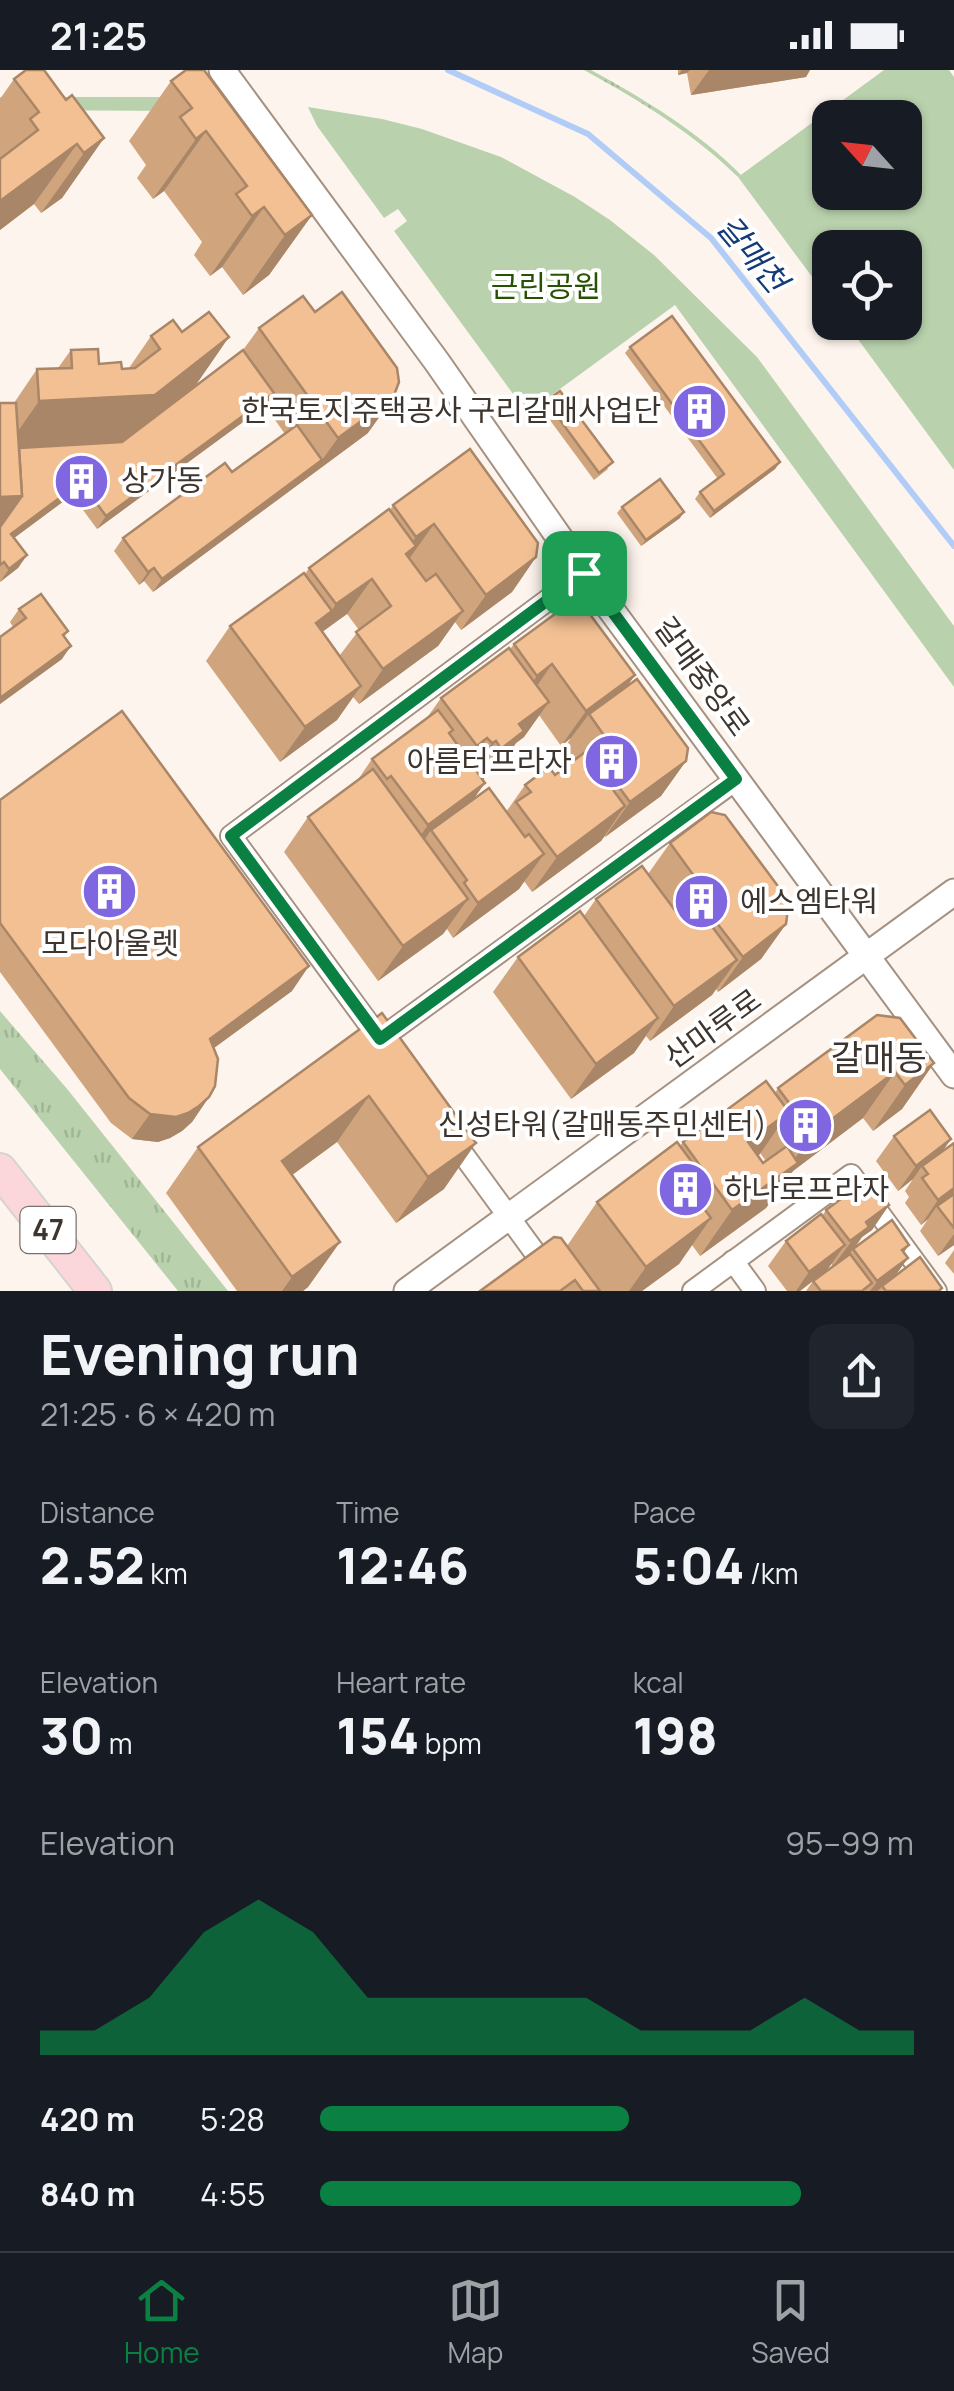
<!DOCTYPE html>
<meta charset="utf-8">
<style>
:root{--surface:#171b24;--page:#20242c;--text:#f1f3f6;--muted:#9ea1a6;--line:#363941;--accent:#0b8043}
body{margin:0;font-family:Manrope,"Noto Sans KR",sans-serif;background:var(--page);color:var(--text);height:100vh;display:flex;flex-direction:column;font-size:38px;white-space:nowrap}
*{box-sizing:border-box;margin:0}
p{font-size:32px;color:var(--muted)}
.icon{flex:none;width:55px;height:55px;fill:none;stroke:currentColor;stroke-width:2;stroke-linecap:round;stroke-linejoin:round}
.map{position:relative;height:1221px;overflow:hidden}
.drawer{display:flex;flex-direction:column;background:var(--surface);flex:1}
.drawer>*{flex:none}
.needle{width:65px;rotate:297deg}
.controls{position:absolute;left:812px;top:30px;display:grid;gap:20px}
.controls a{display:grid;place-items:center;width:110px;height:110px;border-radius:20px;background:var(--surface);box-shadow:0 2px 8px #0004;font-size:50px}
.pin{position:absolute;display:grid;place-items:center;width:85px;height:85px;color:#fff;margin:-42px;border-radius:20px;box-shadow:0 5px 15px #0006}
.round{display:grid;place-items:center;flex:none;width:105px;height:105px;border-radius:20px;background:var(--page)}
.head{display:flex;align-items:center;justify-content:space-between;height:170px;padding:0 40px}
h1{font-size:55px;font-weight:800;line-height:75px}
.figures{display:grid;grid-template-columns:repeat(3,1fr);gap:15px;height:170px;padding:10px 40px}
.figures div{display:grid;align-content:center}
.figures b{font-size:50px;font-weight:800}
.figures small{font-size:28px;font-weight:400}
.figures p{font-size:28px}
.chart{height:280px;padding:20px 40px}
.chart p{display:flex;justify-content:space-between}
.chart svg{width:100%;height:180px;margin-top:10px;fill:var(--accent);opacity:.7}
ul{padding:0 40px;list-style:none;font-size:32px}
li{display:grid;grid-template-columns:160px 120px 1fr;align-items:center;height:75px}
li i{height:25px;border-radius:12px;background:var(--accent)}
.status{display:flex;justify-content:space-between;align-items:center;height:70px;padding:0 50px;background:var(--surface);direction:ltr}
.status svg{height:28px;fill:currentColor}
.tabs{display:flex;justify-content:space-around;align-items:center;height:140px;border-top:2px solid var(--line);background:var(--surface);font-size:28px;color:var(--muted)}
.tabs a{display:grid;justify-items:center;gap:5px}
.tabs .current{color:var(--accent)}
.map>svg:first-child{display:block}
.grass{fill:url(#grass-tufts)}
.green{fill:#b9d2ad;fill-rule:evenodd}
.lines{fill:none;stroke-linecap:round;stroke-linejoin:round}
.stream{stroke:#b1cdf7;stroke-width:6}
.minor-casing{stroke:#a59181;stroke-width:24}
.tertiary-casing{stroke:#a59181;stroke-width:29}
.primary-casing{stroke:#d5d3d1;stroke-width:36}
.minor{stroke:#fff;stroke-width:20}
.tertiary{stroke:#fff;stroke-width:25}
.primary{stroke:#fbd7db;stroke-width:32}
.wall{fill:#d0a57e;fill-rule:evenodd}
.shaded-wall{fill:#a98667}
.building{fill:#f2c093;stroke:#a98667;stroke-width:2.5}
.route-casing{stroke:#fff;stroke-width:20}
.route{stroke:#0b8043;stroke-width:12}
.labels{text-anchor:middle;stroke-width:8;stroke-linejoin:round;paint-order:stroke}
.shield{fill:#fff;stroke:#78726d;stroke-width:2.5}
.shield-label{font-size:28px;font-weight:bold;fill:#3e352e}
.park-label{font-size:30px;fill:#275204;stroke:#fff}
.poi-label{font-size:30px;fill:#3e352e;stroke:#fff;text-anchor:end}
.street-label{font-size:30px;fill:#3e352e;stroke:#fff}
.water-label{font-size:32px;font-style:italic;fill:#123b77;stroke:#fff}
.quarter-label{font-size:35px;fill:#3e352e;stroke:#fff}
</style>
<div class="status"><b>21:25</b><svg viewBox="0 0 49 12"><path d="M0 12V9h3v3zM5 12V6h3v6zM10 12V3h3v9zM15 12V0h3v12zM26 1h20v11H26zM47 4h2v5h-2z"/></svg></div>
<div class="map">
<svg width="954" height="1221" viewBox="0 0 954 1221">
<defs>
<pattern id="grass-tufts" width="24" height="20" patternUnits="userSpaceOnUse" patternTransform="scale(2.5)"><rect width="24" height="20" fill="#b9d2ad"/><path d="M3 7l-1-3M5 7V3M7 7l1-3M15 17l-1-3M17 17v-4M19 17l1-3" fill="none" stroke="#a0b595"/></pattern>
</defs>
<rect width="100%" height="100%" fill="#fdf5ed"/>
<!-- grass -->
<g class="grass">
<path d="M 584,0 L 591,0 C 644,29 699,62 741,105 L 738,107 C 693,63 639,30 584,0 Z"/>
<polygon points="0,941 68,1020 228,1221 178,1221 0,999"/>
</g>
<!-- green -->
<g class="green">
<path d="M 884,0 L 949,0 L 954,7 L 954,400 L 846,253 L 905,252 L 905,178 L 830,178 L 830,231 L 738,107 ZM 830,48 L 905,48 L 905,122 L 830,122 Z"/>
<polygon points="0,27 174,27 183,41 0,40"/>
<polygon points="308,37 382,49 422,59 501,87 575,127 610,150 654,185 757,287 954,556 954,617 675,235 527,343 394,161 407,151 398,139 384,148 317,56"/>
</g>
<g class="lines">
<!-- stream -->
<polyline class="stream" points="448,0 588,64 711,168 954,476"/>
<defs>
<g id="minor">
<polyline points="380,969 737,709"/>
<polyline points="382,972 231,766 584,503"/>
<polyline points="449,1065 563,1221"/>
<polyline points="733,1191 755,1221"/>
<polyline points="693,1221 851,1105 936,1221"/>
</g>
<g id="tertiary">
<polyline points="222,0 437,292 584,503 954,1005"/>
<polyline points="407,1221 954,822"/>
</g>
<polyline id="primary" points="0,1100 95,1221"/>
</defs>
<!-- minor casing -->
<use href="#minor" class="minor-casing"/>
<!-- tertiary casing -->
<use href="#tertiary" class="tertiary-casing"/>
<!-- primary casing -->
<use href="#primary" class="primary-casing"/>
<!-- minor -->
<use href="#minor" class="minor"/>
<!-- tertiary -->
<use href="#tertiary" class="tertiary"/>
<!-- primary -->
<use href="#primary" class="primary"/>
</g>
<!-- wall -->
<g class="wall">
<polygon points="678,0 810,0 806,7 691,25 687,3 678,5"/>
<polygon points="14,9 66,30 104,68 62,128 41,143 34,134 0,160 0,29"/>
<polygon points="171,11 312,145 269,205 243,225 222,197 210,206 194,185 202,172 164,121 153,129 137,108 146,95 129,71"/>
<polygon points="259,258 368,363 153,522 144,511 139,515 114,481 123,468 232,402 285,364 265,336 97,459 72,425 14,468 27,485 18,498 0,512 0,333 14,333 37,299 58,298 71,280 99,294 122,299 129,298 151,266 195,317 243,280"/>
<polygon points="630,277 780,392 775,399 710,448 695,429 700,422 718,409 625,283"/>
<polygon points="546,331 608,399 594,410 541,338"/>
<path d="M 393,435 L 536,487 L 512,522 L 461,560 L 455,552 L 438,576 L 359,634 L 353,627 L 337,650 L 280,692 L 206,591 L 230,556 L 305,504 L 309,498 L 390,440 ZM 347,544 L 359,560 L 340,585 L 322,561 Z"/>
<polygon points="622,437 680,448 641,476 617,443"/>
<polygon points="19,539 68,561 64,567 62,589 0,634 0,567 13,557 10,552"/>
<path d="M 514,574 L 635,605 L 627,616 L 686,691 L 661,726 L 605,767 L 605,766 L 601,771 L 532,822 L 524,811 L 519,819 L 453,868 L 447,859 L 443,864 L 378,911 L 284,782 L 308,747 L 357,711 L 372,689 L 426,649 L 441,628 L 510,579 ZM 539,645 L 561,676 L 571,668 L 564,678 L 573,691 L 555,705 L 525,715 L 506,742 L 473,729 L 485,713 L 482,709 L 500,696 L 516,673 L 524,667 Z"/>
<polygon points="0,730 292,921 214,978 209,1027 192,1052 182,1061 170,1068 158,1072 132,1069 111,1053 0,902"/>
<polygon points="670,773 786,854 761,889 718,922 716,919 712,925 650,971 646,966 634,983 571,1029 493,922 518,887 584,846 596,829 648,804"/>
<polygon points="382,943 444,1119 396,1153 337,1072 292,1105 340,1172 308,1217 303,1221 237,1221 166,1123 198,1077"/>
<path d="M 934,993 L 902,1039 L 873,1061 L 863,1048 L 793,1101 L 766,1138 L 700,1186 L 692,1175 L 679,1194 L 642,1221 L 480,1221 L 567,1176 L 597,1132 L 680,1076 L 683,1072 L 775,1023 L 778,1018 ZM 760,1083 L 766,1091 L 763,1093 L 758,1086 Z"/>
<polygon points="894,1066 942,1082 954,1073 954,1175 938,1186 920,1161 928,1149 921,1155 905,1133 909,1127 905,1121 913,1109 898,1121 876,1091"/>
<polygon points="859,1119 889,1135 872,1160 862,1167 855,1178 904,1183 908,1188 895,1205 942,1218 940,1221 806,1221 813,1211 833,1196 831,1194 827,1200 800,1221 787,1221 768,1196 786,1171 822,1146 826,1140"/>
<polygon points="954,1180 954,1204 945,1193"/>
</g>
<!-- shaded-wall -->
<g class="shaded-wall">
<polygon points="682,0 690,0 687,3 678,5"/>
<polygon points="709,0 810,0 806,7 691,25"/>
<polygon points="206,61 164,121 153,129 196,69"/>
<polygon points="104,68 62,128 41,143 84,83"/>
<polygon points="77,74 34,134 0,160 0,131"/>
<polygon points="264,137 222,197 210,206 252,146"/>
<polygon points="312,145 269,205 243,225 285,165"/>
<polygon points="229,267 187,328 112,385 0,387 39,331"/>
<polygon points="274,323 265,336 97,459 106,446"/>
<polygon points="393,328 368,363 153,522 162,509 322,390 338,368"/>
<polygon points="780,392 775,399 710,448 714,441"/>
<polygon points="81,412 72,425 2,477 11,464"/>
<polygon points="22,426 0,457 0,427"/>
<polygon points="684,442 680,448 641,476 646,470"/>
<polygon points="434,454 409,489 391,502 416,467"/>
<polygon points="27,485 18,498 0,512 9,499"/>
<polygon points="536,487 512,522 461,560 486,525"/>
<polygon points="154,498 144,511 139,515 148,502"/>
<polygon points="372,509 347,544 314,568 316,553 330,543 336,534"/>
<polygon points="463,541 438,576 359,634 383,599"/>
<polygon points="71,576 62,589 0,634 0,628"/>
<polygon points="552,594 528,629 512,641 537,606"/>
<polygon points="635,605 610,640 589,644 571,668 561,676 586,641"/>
<polygon points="361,616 337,650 280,692 305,657"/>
<polygon points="549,632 524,667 516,673 500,696 477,714 519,654"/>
<polygon points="487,668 463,703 452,710 477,676"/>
<polygon points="496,671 471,706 467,708 492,673"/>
<polygon points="686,691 661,726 605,767 630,732"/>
<polygon points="485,713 460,748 431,760 418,779 403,790 428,755"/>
<polygon points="625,736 601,771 532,822 557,787"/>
<polygon points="544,784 519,819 453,868 478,833"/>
<polygon points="468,829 443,864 378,911 403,876"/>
<polygon points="786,854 761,889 718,922 743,887"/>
<polygon points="737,890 712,925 650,971 674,936"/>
<polygon points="309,896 292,921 192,994 210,969"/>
<polygon points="658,948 634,983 571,1029 596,994"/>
<polygon points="934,993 902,1039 873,1061 905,1015"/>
<polygon points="895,1002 863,1048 793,1101 766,1138 700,1186 732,1140 786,1101 812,1064"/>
<polygon points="369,1026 337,1072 250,1136 282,1091"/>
<polygon points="209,1027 192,1052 182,1061 170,1068 158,1072 132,1069 150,1044"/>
<polygon points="789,1042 757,1088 748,1072"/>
<polygon points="951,1069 934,1094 922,1096 913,1109 898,1121 916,1096"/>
<polygon points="476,1073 444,1119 396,1153 428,1107"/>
<polygon points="698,1100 666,1146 683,1111"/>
<polygon points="954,1118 954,1130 937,1136 928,1149 921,1155 938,1130"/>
<polygon points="889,1135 872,1160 862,1167 850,1183 833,1196 866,1152"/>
<polygon points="711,1148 679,1194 642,1221 629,1221 646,1197"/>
<polygon points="954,1164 954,1175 938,1186"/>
<polygon points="340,1172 308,1217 303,1221 282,1221 292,1207"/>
<polygon points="845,1175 827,1200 800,1221 796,1221 809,1202"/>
<polygon points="909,1175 892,1199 908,1188 890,1213 882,1216 878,1221 870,1221 902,1180"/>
</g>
<!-- building -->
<g class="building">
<polygon points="26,0 44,0 66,30 72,25 104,68 84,83 77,74 0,131 0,89 38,60 30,49 39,42 14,9"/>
<polygon points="186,0 204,0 312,145 285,165 264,137 252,146 236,124 247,116 206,61 196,69 180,47 192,38 171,11"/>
<polygon points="342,222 397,298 399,312 393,328 338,368 259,258 303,226 315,242"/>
<polygon points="209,242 229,267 155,325 39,331 37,299 72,298 71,280 98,279 99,294 121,292 122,299 135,298 160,279 151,266 173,250 182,262"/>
<polygon points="672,246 780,392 714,441 700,422 724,404 630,277"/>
<polygon points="243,280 274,323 106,446 81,412 11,464 27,485 9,499 4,492 0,495 0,457 22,426 19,378 122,372"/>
<polygon points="560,321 613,392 599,403 546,331"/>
<polygon points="0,333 16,333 22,426 0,427"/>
<polygon points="297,355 322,390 162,509 154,498 148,502 123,468 225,393 232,402"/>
<polygon points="470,379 538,473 536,487 486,525 434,454 416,467 393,435"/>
<polygon points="660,409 684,442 646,470 622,437"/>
<polygon points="389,439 416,476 406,484 426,511 436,504 463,541 383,599 356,562 391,536 372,509 336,534 309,498"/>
<polygon points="304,503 332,541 316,553 361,616 305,657 230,556"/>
<polygon points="41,524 68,561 63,565 71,576 0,628 0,567 26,548 19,539"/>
<polygon points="570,533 583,535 635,605 586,641 552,594 537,606 514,574"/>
<polygon points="509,578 549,632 519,654 524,661 501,679 496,671 492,673 487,668 477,676 441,628"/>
<polygon points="637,609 688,678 686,691 630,732 607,701 618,693 604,673 608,671 589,644"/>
<polygon points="438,640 453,660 449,663 485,713 428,755 391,706 387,709 372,689"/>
<polygon points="122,641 309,896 210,969 218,989 215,1016 209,1027 199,1036 188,1043 176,1047 150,1044 129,1028 0,853 0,730"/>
<polygon points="585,682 625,736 557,787 516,732 531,722 525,715 549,697 555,705"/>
<polygon points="373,699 468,829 403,876 308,747"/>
<polygon points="489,718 525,767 529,764 544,784 478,833 464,813 467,810 431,760"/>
<polygon points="711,742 725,745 789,831 786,854 743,887 697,827 705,821 670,773"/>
<polygon points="642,796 677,843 693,831 737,890 674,936 596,829"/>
<polygon points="580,841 658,948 596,994 518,887"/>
<polygon points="382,943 476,1073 428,1107 369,1026 282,1091 340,1172 292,1207 198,1077"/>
<polygon points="877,945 900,948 934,993 905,1015 895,1002 812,1064 778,1018"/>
<polygon points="766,1011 789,1042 748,1072 763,1093 787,1076 798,1093 732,1140 683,1072"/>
<polygon points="930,1040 951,1069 916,1096 894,1066"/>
<polygon points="677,1072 698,1100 683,1111 711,1148 646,1197 597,1132"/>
<polygon points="954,1073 954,1118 938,1130 922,1108 928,1104 922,1096"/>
<polygon points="866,1114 875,1116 889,1135 866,1152 869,1157 850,1171 826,1140 857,1117 859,1119"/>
<polygon points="954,1124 954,1158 937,1136"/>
<polygon points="821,1144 845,1175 809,1202 786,1171"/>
<polygon points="892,1150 909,1175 902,1180 908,1188 877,1211 853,1179"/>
<polygon points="554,1167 561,1168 600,1221 583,1221 575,1210 560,1221 480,1221"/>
<polygon points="850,1184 872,1213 862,1221 821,1221 813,1211"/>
<polygon points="920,1187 942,1218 939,1221 886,1221 882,1216"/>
</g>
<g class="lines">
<defs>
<polygon id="route" points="584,503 736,709 380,969 231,766"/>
</defs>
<!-- route casing -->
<use href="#route" class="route-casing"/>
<!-- route -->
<use href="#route" class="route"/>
</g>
<!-- icons -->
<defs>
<symbol id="building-disc" viewBox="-11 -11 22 22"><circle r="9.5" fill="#8066e1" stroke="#fff"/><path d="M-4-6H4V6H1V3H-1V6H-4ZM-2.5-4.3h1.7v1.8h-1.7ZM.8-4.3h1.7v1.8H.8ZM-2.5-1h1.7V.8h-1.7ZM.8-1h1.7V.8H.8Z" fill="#fff"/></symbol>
</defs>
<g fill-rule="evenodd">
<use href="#building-disc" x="668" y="310" width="63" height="63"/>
<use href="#building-disc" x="50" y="380" width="63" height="63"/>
<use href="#building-disc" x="580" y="660" width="63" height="63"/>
<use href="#building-disc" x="78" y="790" width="63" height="63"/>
<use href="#building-disc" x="670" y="800" width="63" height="63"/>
<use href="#building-disc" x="774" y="1024" width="63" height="63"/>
<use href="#building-disc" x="654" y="1088" width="63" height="63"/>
</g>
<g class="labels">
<!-- shield labels -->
<rect class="shield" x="20.5" y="1137" width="55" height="46" rx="8"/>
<g class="shield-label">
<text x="48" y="1170">47</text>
</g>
<!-- park labels -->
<g class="park-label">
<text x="546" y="227">근린공원</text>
</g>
<!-- poi labels -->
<g class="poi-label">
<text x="661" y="351">한국토지주택공사 구리갈매사업단</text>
<text x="121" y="421" text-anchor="start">상가동</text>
<text x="572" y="702">아름터프라자</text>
<text x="740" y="842" text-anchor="start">에스엠타워</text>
<text x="110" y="884" text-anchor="middle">모다아울렛</text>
<text x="767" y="1065">신성타워(갈매동주민센터)</text>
<text x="724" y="1130" text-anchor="start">하나로프라자</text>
</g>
<!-- street labels -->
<g class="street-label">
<text transform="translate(702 607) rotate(54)" y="10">갈매중앙로</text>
<text transform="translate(713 959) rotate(-36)" y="10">산마루로</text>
</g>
<!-- water labels -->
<g class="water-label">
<text transform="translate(752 184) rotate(50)" y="11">갈매천</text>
</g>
<!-- quarter labels -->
<g class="quarter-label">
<text x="879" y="1000">갈매동</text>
</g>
</g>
</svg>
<div class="controls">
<a><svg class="needle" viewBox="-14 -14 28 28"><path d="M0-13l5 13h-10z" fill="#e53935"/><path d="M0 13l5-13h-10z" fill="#9ea1a6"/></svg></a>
<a><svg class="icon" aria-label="locate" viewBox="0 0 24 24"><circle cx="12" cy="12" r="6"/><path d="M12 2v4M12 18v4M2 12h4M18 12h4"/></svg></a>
</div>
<div class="pin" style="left:584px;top:503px;background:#1e9e55"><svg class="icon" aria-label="arrive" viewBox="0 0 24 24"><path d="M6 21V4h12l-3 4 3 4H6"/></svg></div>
</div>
<section class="drawer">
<div class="head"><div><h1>Evening run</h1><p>21:25 · 6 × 420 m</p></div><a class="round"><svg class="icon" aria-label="share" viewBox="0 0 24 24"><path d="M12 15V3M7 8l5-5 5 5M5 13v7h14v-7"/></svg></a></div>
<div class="figures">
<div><p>Distance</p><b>2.52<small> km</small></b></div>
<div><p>Time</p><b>12:46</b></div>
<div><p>Pace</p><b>5:04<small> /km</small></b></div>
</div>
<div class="figures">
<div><p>Elevation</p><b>30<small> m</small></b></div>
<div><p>Heart rate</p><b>154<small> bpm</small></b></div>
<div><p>kcal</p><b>198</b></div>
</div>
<div class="chart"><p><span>Elevation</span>95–99 m</p>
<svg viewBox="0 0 160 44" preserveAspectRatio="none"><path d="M0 44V38L10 38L20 30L30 14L40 6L50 14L60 30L70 30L80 30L90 30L100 30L110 38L120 38L130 38L140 30L150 38L160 38V44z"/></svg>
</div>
<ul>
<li><b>420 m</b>5:28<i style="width:52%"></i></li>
<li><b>840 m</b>4:55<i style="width:81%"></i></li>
</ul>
</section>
<nav class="tabs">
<a class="current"><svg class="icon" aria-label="home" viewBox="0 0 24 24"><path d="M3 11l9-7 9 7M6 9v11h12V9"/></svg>Home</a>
<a><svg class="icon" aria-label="map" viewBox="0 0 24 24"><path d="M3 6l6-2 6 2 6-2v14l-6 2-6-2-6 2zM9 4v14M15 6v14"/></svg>Map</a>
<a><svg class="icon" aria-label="saved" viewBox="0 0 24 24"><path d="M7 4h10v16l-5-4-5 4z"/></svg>Saved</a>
</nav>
